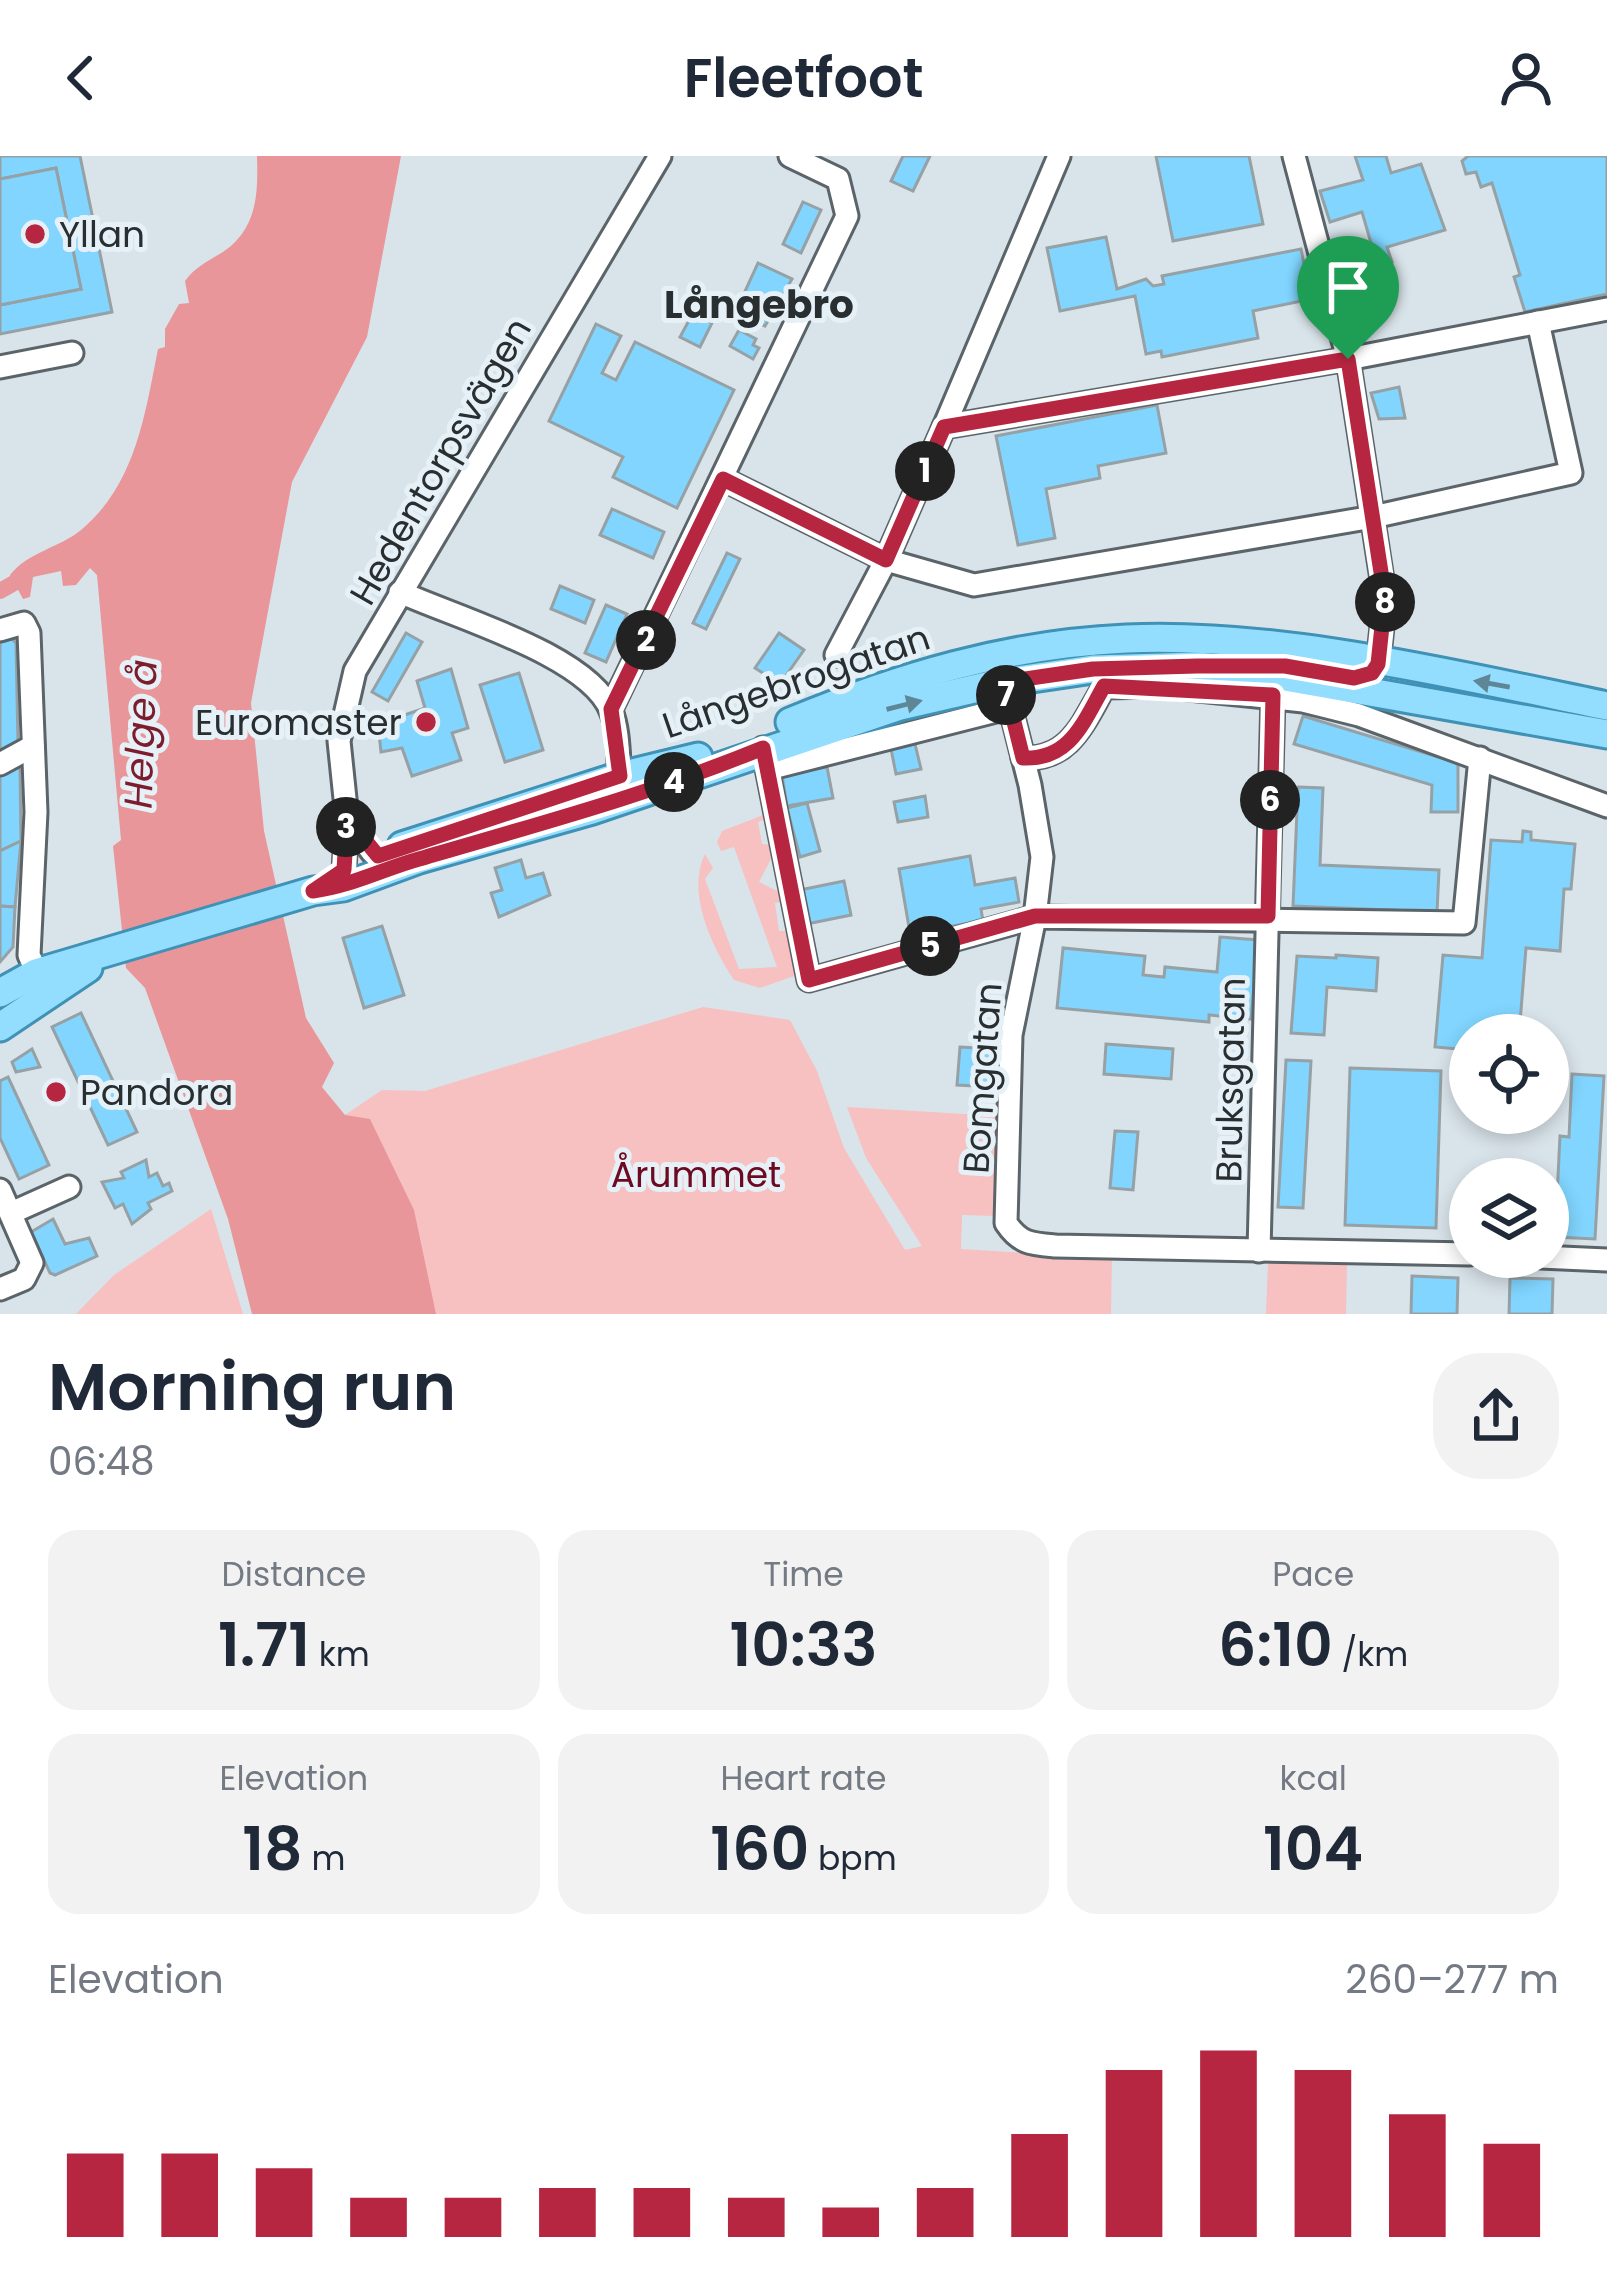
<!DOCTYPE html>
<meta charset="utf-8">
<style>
:root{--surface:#fff;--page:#f2f2f3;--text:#1f2937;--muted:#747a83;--accent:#b72641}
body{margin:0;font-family:Poppins,sans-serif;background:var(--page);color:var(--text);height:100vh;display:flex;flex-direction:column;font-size:45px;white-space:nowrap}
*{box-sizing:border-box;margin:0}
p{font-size:39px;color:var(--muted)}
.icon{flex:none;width:66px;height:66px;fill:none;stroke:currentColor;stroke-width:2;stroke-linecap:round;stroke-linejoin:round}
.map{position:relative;height:1158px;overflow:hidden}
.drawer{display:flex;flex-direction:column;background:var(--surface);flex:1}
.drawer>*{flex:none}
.controls{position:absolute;left:1449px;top:858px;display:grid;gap:24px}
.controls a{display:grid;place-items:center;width:120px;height:120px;border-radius:50%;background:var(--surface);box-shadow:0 6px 18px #0003;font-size:60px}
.pin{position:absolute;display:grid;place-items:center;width:102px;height:102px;color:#fff;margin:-123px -51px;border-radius:50% 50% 50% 0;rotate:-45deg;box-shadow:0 0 12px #0007}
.pin .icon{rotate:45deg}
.km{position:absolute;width:60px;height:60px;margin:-30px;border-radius:50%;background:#222;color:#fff;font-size:33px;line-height:60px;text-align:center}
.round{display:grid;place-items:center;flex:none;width:126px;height:126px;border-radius:48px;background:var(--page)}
.overview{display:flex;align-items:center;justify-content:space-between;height:204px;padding:0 48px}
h1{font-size:66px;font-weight:600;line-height:90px}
.stats{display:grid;grid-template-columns:repeat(3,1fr);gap:18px;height:204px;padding:12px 48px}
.stats div{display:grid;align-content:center;border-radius:30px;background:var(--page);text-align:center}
.stats b{font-size:60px;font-weight:600}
.stats small{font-size:33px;font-weight:400}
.stats p{font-size:33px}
.chart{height:336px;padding:24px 48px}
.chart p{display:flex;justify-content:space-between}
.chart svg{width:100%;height:216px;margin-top:12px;stroke:var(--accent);stroke-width:6}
header{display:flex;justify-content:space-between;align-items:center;height:156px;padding:0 48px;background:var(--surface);font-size:54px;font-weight:600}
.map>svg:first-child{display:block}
.green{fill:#f7c0c1}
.water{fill:#e9969a}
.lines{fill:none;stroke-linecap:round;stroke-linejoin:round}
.canal{stroke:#e9969a;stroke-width:16}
.building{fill:#81d5fe;stroke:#96a1a6;stroke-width:3}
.minor-casing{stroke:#5a6469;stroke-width:27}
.major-casing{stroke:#3f91b5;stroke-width:33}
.minor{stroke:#fff;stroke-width:21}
.major{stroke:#93ddfe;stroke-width:27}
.oneway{fill:#5e8697}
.route-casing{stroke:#fff;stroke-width:24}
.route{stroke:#b72641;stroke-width:15}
.poi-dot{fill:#b72641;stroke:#e6f1f7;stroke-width:4.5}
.labels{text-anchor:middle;stroke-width:10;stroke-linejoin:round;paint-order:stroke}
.poi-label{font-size:36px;fill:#292e30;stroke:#e6f1f7;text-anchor:start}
.street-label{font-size:36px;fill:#292e30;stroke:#e6f1f7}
.park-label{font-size:36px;fill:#6d0920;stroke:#e6f1f7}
.neighbourhood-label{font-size:39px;font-weight:bold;fill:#292e30;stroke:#e6f1f7}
.water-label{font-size:39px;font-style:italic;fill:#7c1c2c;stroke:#e6f1f7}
</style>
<header><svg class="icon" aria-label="back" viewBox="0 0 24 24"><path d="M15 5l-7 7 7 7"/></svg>Fleetfoot<svg class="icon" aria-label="person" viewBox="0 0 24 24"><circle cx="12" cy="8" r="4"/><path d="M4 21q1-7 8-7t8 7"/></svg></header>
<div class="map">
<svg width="1607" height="1158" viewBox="0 0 1607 1158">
<rect width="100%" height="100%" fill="#d9e4ea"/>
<!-- green -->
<g class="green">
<path d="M 766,658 L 768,662 L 758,666 L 762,688 L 772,689 L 774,697 L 759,726 L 783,738 L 785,745 L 775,747 L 779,775 L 790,775 L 800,818 L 760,832 L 734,824 C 712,791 686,737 705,698 L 713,712 L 705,723 L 739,813 L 777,811 L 734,691 L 721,695 L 717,686 L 722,675 Z"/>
<polygon points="703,851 790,864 817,915 844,992 905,1094 922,1090 866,1002 847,951 998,960 994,1060 962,1059 961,1093 1112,1102 1111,1158 395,1158 345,959 382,934 425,935"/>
<polygon points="211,1053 243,1158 76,1158 114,1119"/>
<polygon points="1268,1107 1347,1109 1346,1158 1266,1158"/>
</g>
<!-- water -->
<path class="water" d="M 257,0 L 401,0 L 367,181 L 292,326 L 251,547 L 264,675 L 306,862 L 334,907 L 322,931 L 345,959 L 370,963 L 414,1054 L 436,1158 L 252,1158 L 228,1063 L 145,832 L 126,812 L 113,690 L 121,684 L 97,419 L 90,412 L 76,429 L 63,430 L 61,415 L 33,421 L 30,441 L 23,443 L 10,419 C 28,396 59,392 81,374 C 136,328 145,258 158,193 L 165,191 L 165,173 L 179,148 L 189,147 L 185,125 C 198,107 215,103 231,90 C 258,66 258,33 257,0 Z"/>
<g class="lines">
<!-- canal -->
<polyline class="canal" points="0,435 14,427"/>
</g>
<!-- building -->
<g class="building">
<polygon points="0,0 80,0 112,156 0,178 0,149 81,133 56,12 0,23"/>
<polygon points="903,0 930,0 913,35 891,25"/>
<polygon points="1156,0 1249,0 1263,68 1173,85"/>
<polygon points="1355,0 1386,0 1391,17 1421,8 1445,74 1387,91 1392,106 1371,112 1366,97 1373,94 1362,56 1330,66 1320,35 1363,24"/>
<polygon points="1468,0 1607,0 1607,138 1525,156 1514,121 1520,119 1492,27 1481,31 1476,16 1466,18 1462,5"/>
<polygon points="56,12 81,133 0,149 0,23"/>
<polygon points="803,46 821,54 801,97 783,88"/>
<polygon points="1106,81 1117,133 1146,123 1153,130 1164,128 1162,120 1301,93 1311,143 1253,155 1258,182 1162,201 1161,195 1146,198 1135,140 1060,155 1047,92"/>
<polygon points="758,107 792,123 765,170 740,158 747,144 742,142"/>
<polygon points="693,157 712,167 700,191 680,181"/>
<polygon points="596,168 621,180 602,217 616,224 635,186 734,234 677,352 613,321 623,301 549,265"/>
<polygon points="739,174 756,183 753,189 759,192 753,203 730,190"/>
<polygon points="1399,231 1405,262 1379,263 1371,237"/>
<polygon points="1157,249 1166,297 1098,310 1100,322 1046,333 1055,382 1018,389 996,280"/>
<polygon points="612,353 664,376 653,402 600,379"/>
<polygon points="727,397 740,403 706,473 693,467"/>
<polygon points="560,430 594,444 585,467 551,453"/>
<polygon points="606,449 627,458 606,506 585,497"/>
<polygon points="406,477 422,486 388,545 372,536"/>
<polygon points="779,477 804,494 780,528 755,512"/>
<polygon points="11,482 16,487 18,588 0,598 0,484"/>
<polygon points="451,513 468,572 452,577 461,604 412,620 402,592 381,596 378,568 425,552 417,525"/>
<polygon points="519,517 543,594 505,606 480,529"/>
<polygon points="1303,560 1458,607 1458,656 1431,656 1432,629 1294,588"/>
<polygon points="915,588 921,613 896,618 891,593"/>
<polygon points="827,611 833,642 787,650 782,619"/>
<polygon points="7,612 20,612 21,685 0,695 0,616"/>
<polygon points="1298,631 1323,632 1320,709 1439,714 1437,756 1293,750"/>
<polygon points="925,640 928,661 898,666 894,646"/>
<polygon points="807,647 820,695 800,701 787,652"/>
<polygon points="1523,675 1531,676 1531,684 1575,688 1571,733 1564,733 1560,795 1526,792 1519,879 1470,879 1470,894 1435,891 1443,799 1482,802 1491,684 1522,686"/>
<polygon points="21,685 15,751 0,750 0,695"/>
<polygon points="970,700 975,729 1015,722 1019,746 981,753 983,765 910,777 899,713"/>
<polygon points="521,704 526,722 543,717 550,739 499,761 491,737 502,734 495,712"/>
<polygon points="844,725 851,759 807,768 800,734"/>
<polygon points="0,750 15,751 13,791 0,806"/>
<polygon points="382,770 404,839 364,852 343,782"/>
<polygon points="1220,781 1258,784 1251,863 1209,859 1209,866 1057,852 1063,792 1145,800 1143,819 1164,821 1165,811 1217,816"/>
<polygon points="1336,799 1378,802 1376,835 1327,831 1324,879 1291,877 1297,800 1336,802"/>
<polygon points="81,857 137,976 108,989 52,871"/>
<polygon points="1106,888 1173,893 1171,923 1104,918"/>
<polygon points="960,891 995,893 993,931 957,929"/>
<polygon points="32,893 40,911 16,916 12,906"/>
<polygon points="1286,904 1311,905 1303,1052 1278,1051"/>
<polygon points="1350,912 1441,915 1436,1072 1345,1069"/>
<polygon points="1572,918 1604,920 1595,1083 1555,1081 1560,980 1569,981"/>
<polygon points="8,921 49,1009 19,1023 0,982 0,925"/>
<polygon points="1115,975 1138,976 1133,1034 1110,1032"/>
<polygon points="146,1004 149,1021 157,1017 163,1030 169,1027 172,1035 148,1047 151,1053 132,1068 123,1048 115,1052 102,1026 124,1022 121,1016"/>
<polygon points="53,1063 65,1088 89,1082 97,1100 55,1119 50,1117 31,1076"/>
<polygon points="1412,1120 1458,1122 1457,1158 1411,1158"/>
<polygon points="1510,1122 1553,1123 1552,1158 1509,1158"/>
</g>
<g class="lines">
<defs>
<g id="minor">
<polyline points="1294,0 1348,203 1385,443 1378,508"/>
<polyline points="0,211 72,197"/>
<polyline points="944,271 1059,0"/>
<polyline points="723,323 886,404 974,429 1373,361 1571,317 1538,166"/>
<path d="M 400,436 C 454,461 589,499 611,555 C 619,574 618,600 620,620 L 615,630"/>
<polyline points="0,474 24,467 29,477 36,656 29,799 41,826"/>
<polyline points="836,499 886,404 944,271 1348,203 1607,153"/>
<path d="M 1004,526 L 1030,629 L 1042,701 L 1035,761 L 1011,879 L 1006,1067 C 1020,1088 1032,1088 1056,1090 L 1470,1098"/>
<polyline points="611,553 847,60 838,23 790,0"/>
<polyline points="763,592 809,824 1035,761 1464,767 1480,602"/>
<path d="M 1023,602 C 1070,604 1083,567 1104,531 L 1160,530 L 1303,545 L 1359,559 L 1607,650"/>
<polyline points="0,608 33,590"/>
<polyline points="768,613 1008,552"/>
<polyline points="347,663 372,696 396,711"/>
<polyline points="344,714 347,662 339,585 355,515 660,0"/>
<polyline points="0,1034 32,1107 24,1123 0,1133"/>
<polyline points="11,1057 69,1031"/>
<polyline points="1259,1095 1273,539"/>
<polyline points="1540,1101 1607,1104"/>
</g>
<g id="major">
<path d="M 790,566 C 899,521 1008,488 1126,483 C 1279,476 1457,519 1607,550"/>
<polyline points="402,690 620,620 698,601"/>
<polyline points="0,837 36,817 313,735 343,731 419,703 592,654 900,550 1004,526 1093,513 1197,510 1252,515 1607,578"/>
<polyline points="0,871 88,812"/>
</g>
</defs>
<!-- minor casing -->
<use href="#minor" class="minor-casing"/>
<!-- major casing -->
<use href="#major" class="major-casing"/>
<!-- minor -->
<use href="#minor" class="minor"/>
<!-- major -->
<use href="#major" class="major"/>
</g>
<!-- one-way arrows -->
<defs><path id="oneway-solid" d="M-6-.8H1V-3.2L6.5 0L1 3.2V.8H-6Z" transform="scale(3)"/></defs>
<g class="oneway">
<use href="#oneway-solid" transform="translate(1492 528) rotate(-170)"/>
<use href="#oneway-solid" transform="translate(904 549) rotate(-14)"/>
</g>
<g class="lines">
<defs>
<path id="route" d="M 1348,203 L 1385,442 L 1378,508 L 1372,517 L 1354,522 L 1285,510 L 1197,510 L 1093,513 L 1004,526 L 1023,602 C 1070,604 1083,567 1104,530 L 1273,539 L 1268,760 L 1035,760 L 809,824 L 763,592 C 651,638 535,669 419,703 C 383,713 351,730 313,735 L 344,714 L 347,662 L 378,700 L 620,620 L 611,553 L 723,323 L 886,404 L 944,271 Z"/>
</defs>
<!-- route casing -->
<use href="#route" class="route-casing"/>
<!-- route -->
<use href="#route" class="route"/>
</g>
<!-- markers -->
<g class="poi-dot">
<circle cx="35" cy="78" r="12"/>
<circle cx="426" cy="566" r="12"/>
<circle cx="56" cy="936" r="12"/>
</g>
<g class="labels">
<!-- poi labels -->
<g class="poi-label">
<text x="59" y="91">Yllan</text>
<text x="402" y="579" text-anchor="end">Euromaster</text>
<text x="80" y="949">Pandora</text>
</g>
<!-- street labels -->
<g class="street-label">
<text transform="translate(440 305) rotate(-60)" y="13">Hedentorpsvägen</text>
<text transform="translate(796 525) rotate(-19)" y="13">Långebrogatan</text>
<text transform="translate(982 922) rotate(-86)" y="13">Bomgatan</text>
<text transform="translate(1230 924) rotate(-89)" y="13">Bruksgatan</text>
</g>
<!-- park labels -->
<g class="park-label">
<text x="696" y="1031">Årummet</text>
</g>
<!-- neighbourhood labels -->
<g class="neighbourhood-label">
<text x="759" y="162">Långebro</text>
</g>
<!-- water labels -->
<g class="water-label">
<text transform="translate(140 578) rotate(-88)" y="14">Helge å</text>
</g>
</g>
</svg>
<div class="controls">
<a><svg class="icon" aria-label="locate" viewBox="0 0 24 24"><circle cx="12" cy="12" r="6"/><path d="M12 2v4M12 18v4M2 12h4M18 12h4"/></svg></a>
<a><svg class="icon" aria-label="layers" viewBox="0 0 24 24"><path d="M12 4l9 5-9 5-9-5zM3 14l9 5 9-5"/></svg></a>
</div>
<div class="pin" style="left:1348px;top:203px;background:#1e9e55"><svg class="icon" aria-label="arrive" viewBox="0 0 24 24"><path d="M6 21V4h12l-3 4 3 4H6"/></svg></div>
<b class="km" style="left:925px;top:315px">1</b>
<b class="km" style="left:646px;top:484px">2</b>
<b class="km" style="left:346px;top:671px">3</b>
<b class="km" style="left:674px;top:626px">4</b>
<b class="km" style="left:930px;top:790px">5</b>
<b class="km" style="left:1270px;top:644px">6</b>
<b class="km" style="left:1006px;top:539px">7</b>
<b class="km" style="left:1385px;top:446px">8</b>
</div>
<section class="drawer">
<div class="overview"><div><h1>Morning run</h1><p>06:48</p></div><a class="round"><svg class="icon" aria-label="share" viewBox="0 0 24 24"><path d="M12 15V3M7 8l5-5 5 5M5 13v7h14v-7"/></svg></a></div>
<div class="stats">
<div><p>Distance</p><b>1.71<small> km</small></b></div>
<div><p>Time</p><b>10:33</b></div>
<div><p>Pace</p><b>6:10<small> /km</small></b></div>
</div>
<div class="stats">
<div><p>Elevation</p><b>18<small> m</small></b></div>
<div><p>Heart rate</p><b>160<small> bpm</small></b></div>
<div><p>kcal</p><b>104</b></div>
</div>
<div class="chart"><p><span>Elevation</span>260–277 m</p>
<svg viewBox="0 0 160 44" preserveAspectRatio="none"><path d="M5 44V27M15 44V27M25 44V30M35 44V36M45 44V36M55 44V34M65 44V34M75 44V36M85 44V38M95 44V34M105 44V23M115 44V10M125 44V6M135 44V10M145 44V19M155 44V25"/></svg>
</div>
</section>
